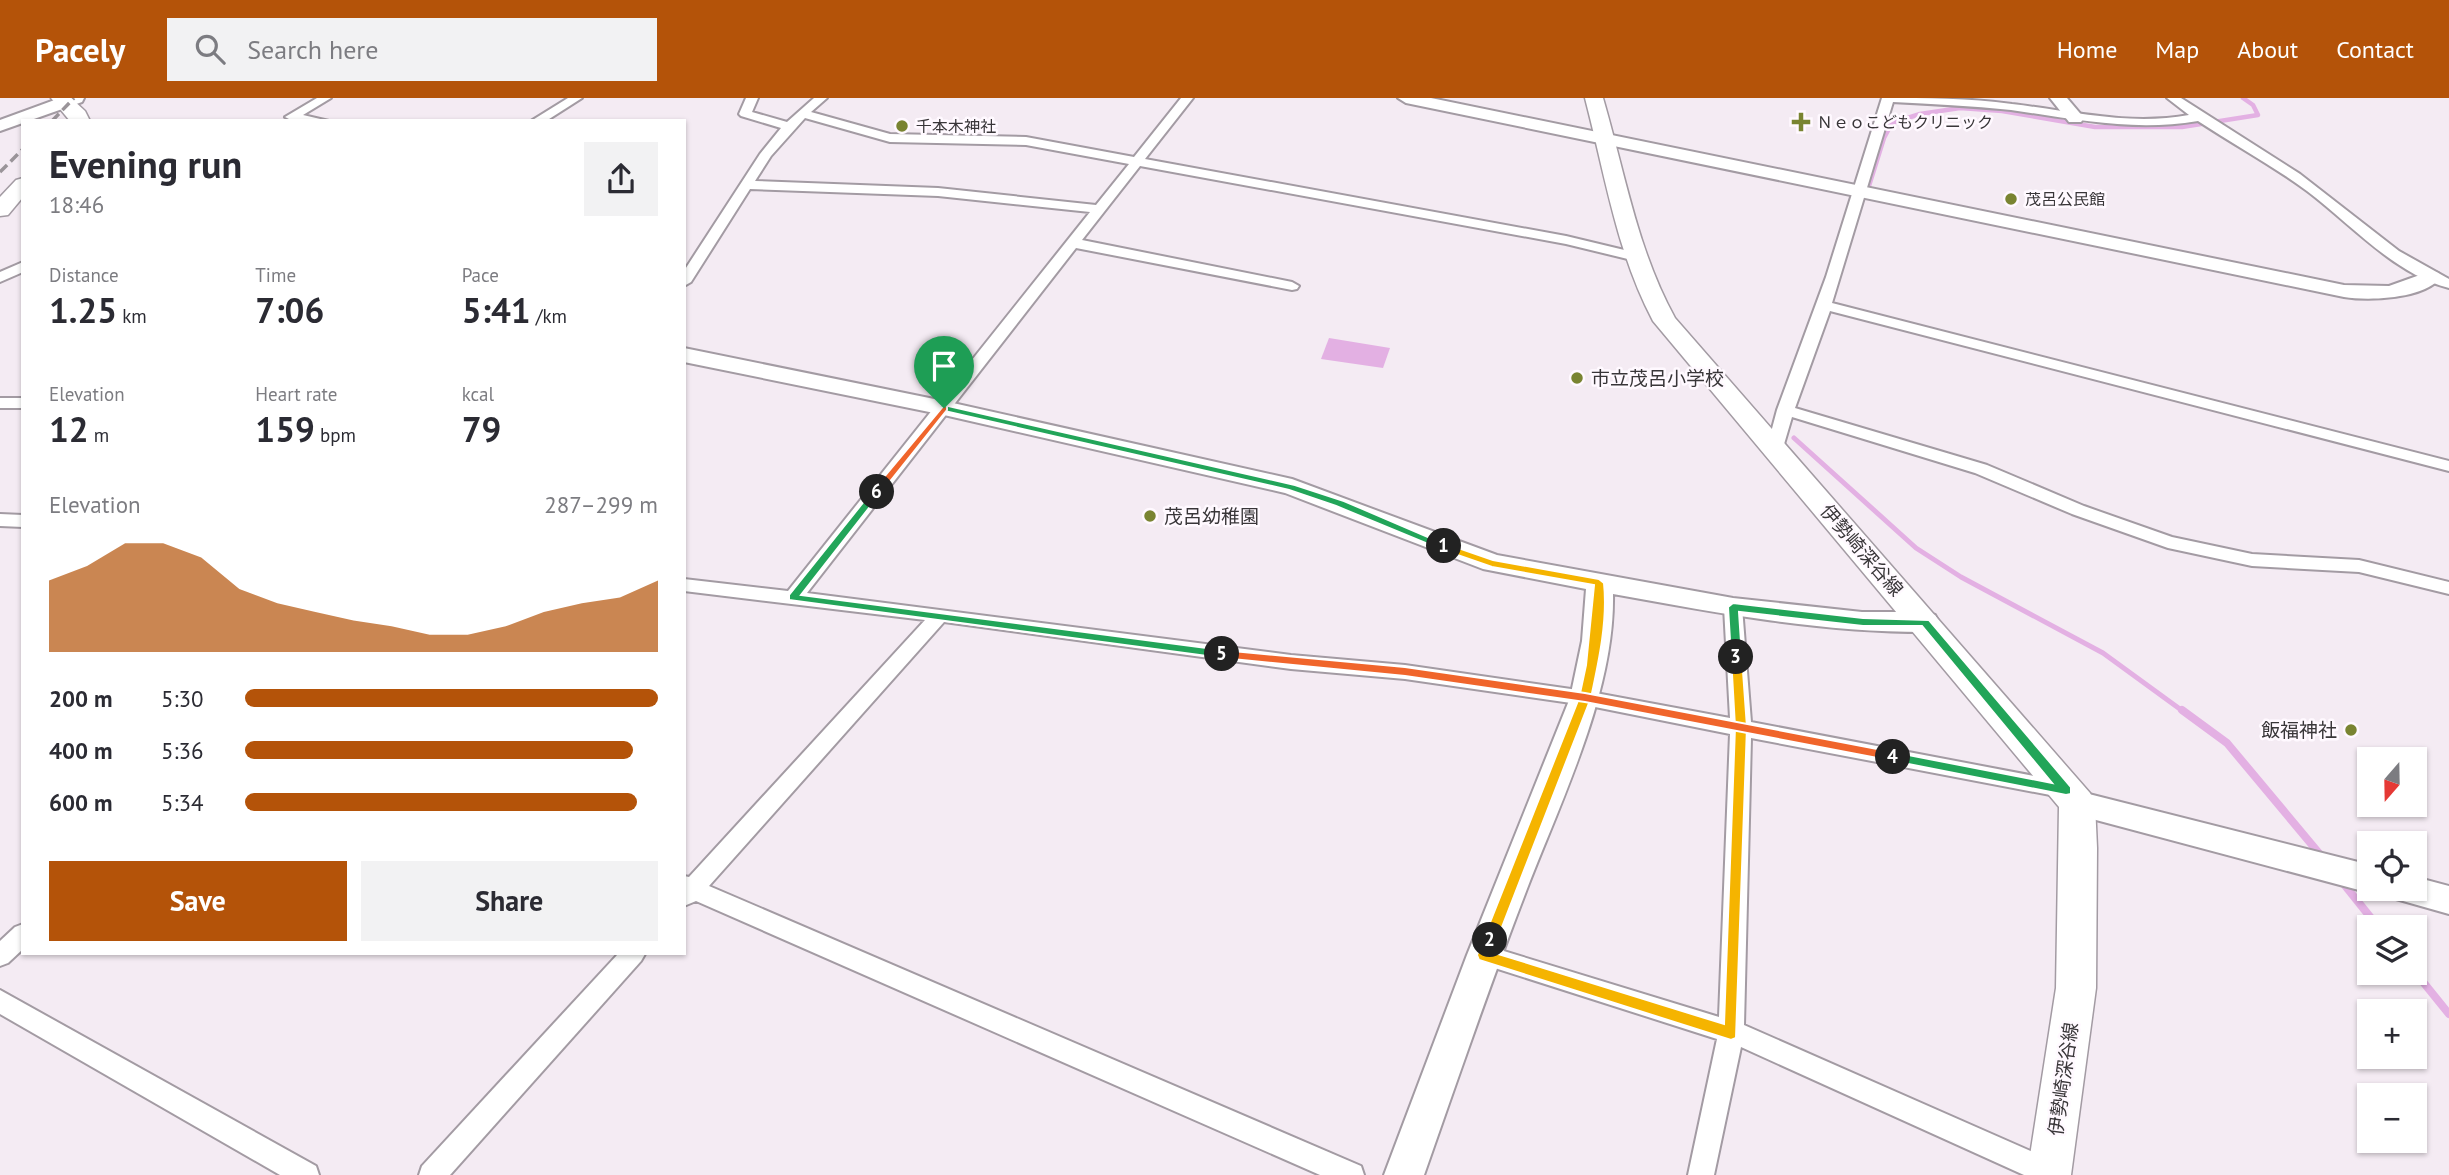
<!DOCTYPE html>
<meta charset="utf-8">
<style>
:root{--surface:#fff;--page:#f2f2f3;--text:#2b2b33;--muted:#7c7c81;--accent:#b45309}
body{margin:0;font-family:"PT Sans","Noto Sans JP",sans-serif;background:var(--page);color:var(--text);height:100vh;display:flex;flex-direction:column;font-size:26px;white-space:nowrap}
*{box-sizing:border-box;margin:0}
p{font-size:23px;color:var(--muted)}
.icon{flex:none;width:38px;height:38px;fill:none;stroke:currentColor;stroke-width:2;stroke-linecap:round;stroke-linejoin:round}
.map{position:relative;flex:1;overflow:hidden}
.drawer{position:absolute;left:21px;top:21px;width:665px;height:836px;display:flex;flex-direction:column;background:var(--surface);border-radius:0px;box-shadow:0 2px 5px #0004}
.drawer>*{flex:none}
.needle{width:46px;rotate:200deg}
.buttons{position:absolute;left:2357px;top:649px;display:grid;gap:14px}
.buttons a{display:grid;place-items:center;width:70px;height:70px;border-radius:0px;background:var(--surface);box-shadow:0 2px 5px #0004;font-size:35px}
.pin{position:absolute;display:grid;place-items:center;width:60px;height:60px;color:#fff;margin:-72px -30px;border-radius:50% 50% 50% 0;rotate:-45deg;box-shadow:0 0 7px #0007}
.pin .icon{rotate:45deg}
.km{position:absolute;width:35px;height:35px;margin:-18px;border-radius:50%;background:#222;color:#fff;font-size:19px;line-height:35px;text-align:center}
.round{display:grid;place-items:center;flex:none;width:74px;height:74px;border-radius:0px;background:var(--page)}
.overview{display:flex;align-items:center;justify-content:space-between;height:119px;padding:0 28px}
h1{font-size:38px;font-weight:800;line-height:52px}
.metrics{display:grid;grid-template-columns:repeat(3,1fr);gap:10px;height:119px;padding:7px 28px}
.metrics div{display:grid;align-content:center}
.metrics b{font-size:35px;font-weight:800}
.metrics small{font-size:19px;font-weight:400}
.metrics p{font-size:19px}
.chart{height:196px;padding:14px 28px}
.chart p{display:flex;justify-content:space-between}
.chart svg{width:100%;height:126px;margin-top:7px;fill:var(--accent);opacity:.7}
.cta{display:flex;gap:14px;margin-top:auto;padding:14px 28px}
.cta a{flex:1;height:80px;border-radius:0px;background:var(--accent);color:#fff;font-size:28px;font-weight:800;line-height:80px;text-align:center}
.cta a+a{background:var(--page);color:var(--text)}
ul{padding:0 28px;list-style:none;font-size:23px}
li{display:grid;grid-template-columns:112px 84px 1fr;align-items:center;height:52px}
li i{height:18px;border-radius:9px;background:var(--accent)}
header{display:flex;align-items:center;gap:42px;box-sizing:border-box;height:98px;padding:0 35px;background:var(--accent);color:#fff}
header strong{font-size:33px}
nav{display:flex;gap:38px;margin-inline-start:auto;font-size:24px}
.search{width:490px;height:63px;background:var(--page);display:flex;align-items:center;gap:18px;box-sizing:border-box;padding:0 24px;border-radius:0px;color:var(--muted);font-size:26px}
.map>svg:first-child{display:block}
.water{fill:#e3b0e3}
.lines{fill:none;stroke-linecap:round;stroke-linejoin:round}
.stream-far2{stroke:#e3b0e3;stroke-width:4.5}
.stream-far1{stroke:#e3b0e3;stroke-width:5}
.stream{stroke:#e3b0e3;stroke-width:8}
.street-casing{stroke:#a39ba3;stroke-width:4}
.secondary-casing{stroke:#a39ba3;stroke-width:4}
.primary-casing{stroke:#a39ba3;stroke-width:3}
.street{fill:#fff;fill-rule:evenodd}
.secondary{fill:#fff;fill-rule:evenodd}
.primary{fill:#fff;fill-rule:evenodd}
.rail{stroke:#9a9499;stroke-width:3.5;stroke-dasharray:10 5;stroke-linecap:butt}
.split-1{fill:#22a559;stroke:#fff;stroke-width:2}
.split-2{fill:#f5b400;stroke:#fff;stroke-width:2}
.split-3{fill:#f5b400;stroke:#fff;stroke-width:2}
.split-4{fill:#22a559;stroke:#fff;stroke-width:2}
.split-5{fill:#f0652b;stroke:#fff;stroke-width:2}
.split-6{fill:#22a559;stroke:#fff;stroke-width:2}
.split-7{fill:#f0652b;stroke:#fff;stroke-width:2}
.poi-dot{fill:#798431;stroke:#fff9ff;stroke-width:2.5}
.labels{text-anchor:middle;stroke-width:5;stroke-linejoin:round;paint-order:stroke}
.far-poi-label{font-size:16px;fill:#393639;stroke:#fff9ff;text-anchor:start}
.poi-label{font-size:19px;fill:#393639;stroke:#fff9ff;text-anchor:start}
.street-label{font-size:19px;fill:#393639;stroke:#fff9ff}
</style>
<header>
<strong>Pacely</strong>
<div class="search"><svg class="icon" aria-label="search" viewBox="0 0 24 24"><circle cx="10" cy="10" r="6"/><path d="M15 15l6 6"/></svg>Search here</div>
<nav><a>Home</a><a>Map</a><a>About</a><a>Contact</a></nav>
</header>
<div class="map">
<svg width="2449" height="1077" viewBox="0 0 2449 1077">
<rect width="100%" height="100%" fill="#f4ebf3"/>
<!-- water -->
<polygon class="water" points="1329,240 1390,250 1383,270 1321,261"/>
<g class="lines">
<!-- stream-far2 -->
<polyline class="stream-far2" points="1868,91 1884,40 1892,25 1920,16 1960,10 2002,13 2095,29 2182,29 2258,17 2253,7 2243,0"/>
<!-- stream-far1 -->
<polyline class="stream-far1" points="1794,340 1916,450 1961,479 2103,555 2184,614"/>
<!-- stream -->
<g class="stream">
<polyline points="2182,612 2227,645 2323,760"/>
<polyline points="2343,785 2379,830"/>
<polyline points="2415,874 2449,916"/>
</g>
<defs>
<g id="street">
<polygon points="317,0 331,0 303,17 329,23 293,23 285,19"/>
<polygon points="568,0 582,0 546,23 531,23"/>
<path d="M 746,0 L 758,0 L 752,14 L 787,24 L 814,0 L 827,0 L 811,14 L 890,36 L 1026,39 L 1134,59 L 1181,0 L 1193,0 L 1145,61 L 1566,138 L 1641,156 L 1643,159 L 1636,163 L 1566,146 L 1140,68 L 1082,142 L 1292,184 L 1299,188 L 1297,191 L 1292,192 L 1076,150 L 807,495 L 1291,557 L 1405,567 L 1585,593 L 1730,620 L 1724,509 L 1726,504 L 1740,504 L 1742,509 L 1751,624 L 2066,684 L 2074,686 L 2077,692 L 2074,698 L 2066,700 L 1751,640 L 1744,927 L 2060,1066 L 2063,1077 L 2024,1077 L 1741,949 L 1714,1077 L 1688,1077 L 1717,941 L 1476,864 L 1472,857 L 1476,850 L 1484,847 L 1719,919 L 1730,636 L 1585,607 L 1405,581 L 1291,571 L 944,524 L 709,788 L 1361,1068 L 1364,1077 L 1320,1077 L 696,803 L 684,808 L 684,778 L 689,779 L 925,522 L 684,493 L 684,481 L 788,493 L 1090,114 L 938,98 L 750,91 L 691,184 L 684,188 L 684,173 L 760,56 L 781,30 L 741,18 L 739,16 ZM 805,20 L 890,44 L 1026,47 L 1129,66 L 1096,107 L 938,90 L 755,83 L 771,58 Z"/>
<path d="M 1882,0 C 1926,0 1969,0 2012,6 C 2072,13 2129,28 2189,17 L 2167,0 L 2181,0 L 2300,76 L 2399,153 L 2449,181 L 2449,190 C 2394,176 2351,126 2307,93 C 2272,67 2234,47 2198,23 C 2133,34 2075,21 2011,12 C 1972,8 1932,6 1893,4 L 1832,205 L 2449,363 L 2449,373 L 1830,213 L 1795,310 L 1987,367 L 2084,408 L 2172,439 L 2252,456 L 2359,462 L 2449,484 L 2449,496 L 2359,474 L 2252,468 L 2168,450 L 2072,416 L 1975,375 L 1792,319 L 1782,353 L 1774,358 L 1768,357 L 1766,353 L 1777,312 L 1826,179 Z"/>
<polygon points="23,164 23,174 0,184 0,174"/>
<rect x="0" y="300" width="23" height="10"/>
<polygon points="0,416 23,417 23,429 0,428"/>
<polygon points="23,826 23,851 8,865 0,868 0,843 15,829"/>
<polygon points="618,856 645,856 641,863 450,1077 419,1077 422,1068"/>
<polygon points="0,892 316,1068 319,1077 280,1077 0,916"/>
</g>
<g id="secondary">
<polygon points="60,0 84,0 82,4 0,33 0,22"/>
<path d="M 1398,0 L 1431,0 L 2344,187 L 2389,188 L 2431,173 L 2438,175 L 2441,179 C 2425,201 2369,203 2344,199 L 1406,5 Z"/>
<polygon points="2050,0 2067,0 2084,20 2081,24 2069,24"/>
<path d="M 684,250 L 944,303 L 1292,381 L 1497,457 L 1733,500 L 1862,514 L 1925,514 L 1935,517 L 1939,524 L 1935,531 L 1925,534 C 1819,534 1717,515 1613,496 C 1615,595 1560,704 1525,796 C 1489,889 1457,983 1424,1077 L 1384,1077 L 1467,857 L 1570,600 L 1582,543 L 1586,491 L 1483,471 L 1285,395 L 944,317 L 684,264 Z"/>
<polygon points="2077,693 2370,767 2370,791 2381,791 2370,795 2066,714 2061,705 2066,696"/>
<polygon points="2415,779 2449,788 2449,816 2396,801 2391,791 2415,791"/>
</g>
<g id="primary">
<polygon points="51,0 71,0 85,13 90,23 70,23"/>
<path d="M 1585,0 L 1603,0 C 1625,75 1637,151 1675,220 L 2090,695 L 2095,705 L 2097,750 L 2096,890 L 2071,1077 L 2027,1077 L 2056,890 L 2059,709 L 1653,223 C 1616,153 1605,76 1585,0 Z"/>
<polygon points="23,80 23,99 8,117 0,118 0,99 16,82"/>
</g>
</defs>
<!-- street casing -->
<use href="#street" class="street-casing"/>
<!-- secondary casing -->
<use href="#secondary" class="secondary-casing"/>
<!-- primary casing -->
<use href="#primary" class="primary-casing"/>
<!-- street -->
<use href="#street" class="street"/>
<!-- secondary -->
<use href="#secondary" class="secondary"/>
<!-- primary -->
<use href="#primary" class="primary"/>
<!-- rail -->
<g class="rail">
<polyline points="52,23 74,0"/>
<polyline points="0,74 23,51"/>
</g>
</g>
<!-- split-1 -->
<polygon class="split-1" points="944,307 1295,387 1344,403 1449,448 1440,451 1336,408 1289,392 940,312 940,308"/>
<!-- split-2 -->
<path class="split-2" d="M 1444,445 L 1493,462 L 1599,481 L 1604,485 C 1608,522 1599,563 1591,600 L 1497,842 L 1490,848 L 1483,842 L 1579,600 L 1586,567 L 1594,487 L 1492,469 L 1440,451 L 1439,448 Z"/>
<!-- split-3 -->
<polygon class="split-3" points="1736,555 1742,559 1747,629 1736,940 1731,942 1479,862 1477,857 1485,837 1490,836 1497,842 1492,854 1724,926 1735,629 1731,559"/>
<!-- split-4 -->
<polygon class="split-4" points="1733,505 1863,520 1929,522 2071,689 2071,696 2066,697 1888,662 1888,655 1893,654 2052,685 1922,528 1863,528 1739,514 1742,559 1736,563 1731,559 1728,509"/>
<!-- split-5 -->
<polygon class="split-5" points="1222,552 1405,569 1585,595 1893,654 1899,659 1893,663 1585,604 1405,578 1222,560 1216,556"/>
<!-- split-6 -->
<polygon class="split-6" points="877,391 880,392 880,396 801,497 1222,552 1228,556 1222,560 789,502 789,497 873,392"/>
<!-- split-7 -->
<polygon class="split-7" points="944,307 947,308 947,312 880,396 873,396 873,392"/>
<!-- markers -->
<g class="poi-dot">
<path d="M1797.5 13.5h7v7h7v7h-7v7h-7v-7h-7v-7h7z"/>
<circle cx="902" cy="28" r="7"/>
<circle cx="2011" cy="101" r="7"/>
<circle cx="1577" cy="280" r="7"/>
<circle cx="1150" cy="418" r="7"/>
<circle cx="2351" cy="632" r="7"/>
</g>
<g class="labels">
<!-- far-poi labels -->
<g class="far-poi-label">
<text x="1817" y="30">Ｎｅｏこどもクリニック</text>
<text x="916" y="34">千本木神社</text>
<text x="2025" y="107">茂呂公民館</text>
</g>
<!-- poi labels -->
<g class="poi-label">
<text x="1591" y="287">市立茂呂小学校</text>
<text x="1164" y="425">茂呂幼稚園</text>
<text x="2337" y="639" text-anchor="end">飯福神社</text>
</g>
<!-- street labels -->
<g class="street-label">
<text transform="translate(1862 452) rotate(49)" y="7">伊勢崎深谷線</text>
<text transform="translate(2063 981) rotate(-82)" y="7">伊勢崎深谷線</text>
</g>
</g>
</svg>
<div class="buttons">
<a><svg class="needle" viewBox="-14 -14 28 28"><path d="M0-13l5 13h-10z" fill="#e53935"/><path d="M0 13l5-13h-10z" fill="#7c7c81"/></svg></a>
<a><svg class="icon" aria-label="locate" viewBox="0 0 24 24"><circle cx="12" cy="12" r="6"/><path d="M12 2v4M12 18v4M2 12h4M18 12h4"/></svg></a>
<a><svg class="icon" aria-label="layers" viewBox="0 0 24 24"><path d="M12 4l9 5-9 5-9-5zM3 14l9 5 9-5"/></svg></a>
<a>+</a>
<a>−</a>
</div>
<div class="pin" style="left:944px;top:310px;background:#1e9e55"><svg class="icon" aria-label="arrive" viewBox="0 0 24 24"><path d="M6 21V4h12l-3 4 3 4H6"/></svg></div>
<b class="km" style="left:1444px;top:448px">1</b>
<b class="km" style="left:1490px;top:842px">2</b>
<b class="km" style="left:1736px;top:559px">3</b>
<b class="km" style="left:1893px;top:659px">4</b>
<b class="km" style="left:1222px;top:556px">5</b>
<b class="km" style="left:877px;top:394px">6</b>
<section class="drawer">
<div class="overview"><div><h1>Evening run</h1><p>18:46</p></div><a class="round"><svg class="icon" aria-label="share" viewBox="0 0 24 24"><path d="M12 15V3M7 8l5-5 5 5M5 13v7h14v-7"/></svg></a></div>
<div class="metrics">
<div><p>Distance</p><b>1.25<small> km</small></b></div>
<div><p>Time</p><b>7:06</b></div>
<div><p>Pace</p><b>5:41<small> /km</small></b></div>
</div>
<div class="metrics">
<div><p>Elevation</p><b>12<small> m</small></b></div>
<div><p>Heart rate</p><b>159<small> bpm</small></b></div>
<div><p>kcal</p><b>79</b></div>
</div>
<div class="chart"><p><span>Elevation</span>287–299 m</p>
<svg viewBox="0 0 160 44" preserveAspectRatio="none"><path d="M0 44V19L10 14L20 6L30 6L40 11L50 22L60 27L70 30L80 33L90 35L100 38L110 38L120 35L130 30L140 27L150 25L160 19V44z"/></svg>
</div>
<ul>
<li><b>200 m</b>5:30<i style="width:100%"></i></li>
<li><b>400 m</b>5:36<i style="width:94%"></i></li>
<li><b>600 m</b>5:34<i style="width:95%"></i></li>
</ul>
<div class="cta"><a>Save</a><a>Share</a></div>
</section>
</div>
